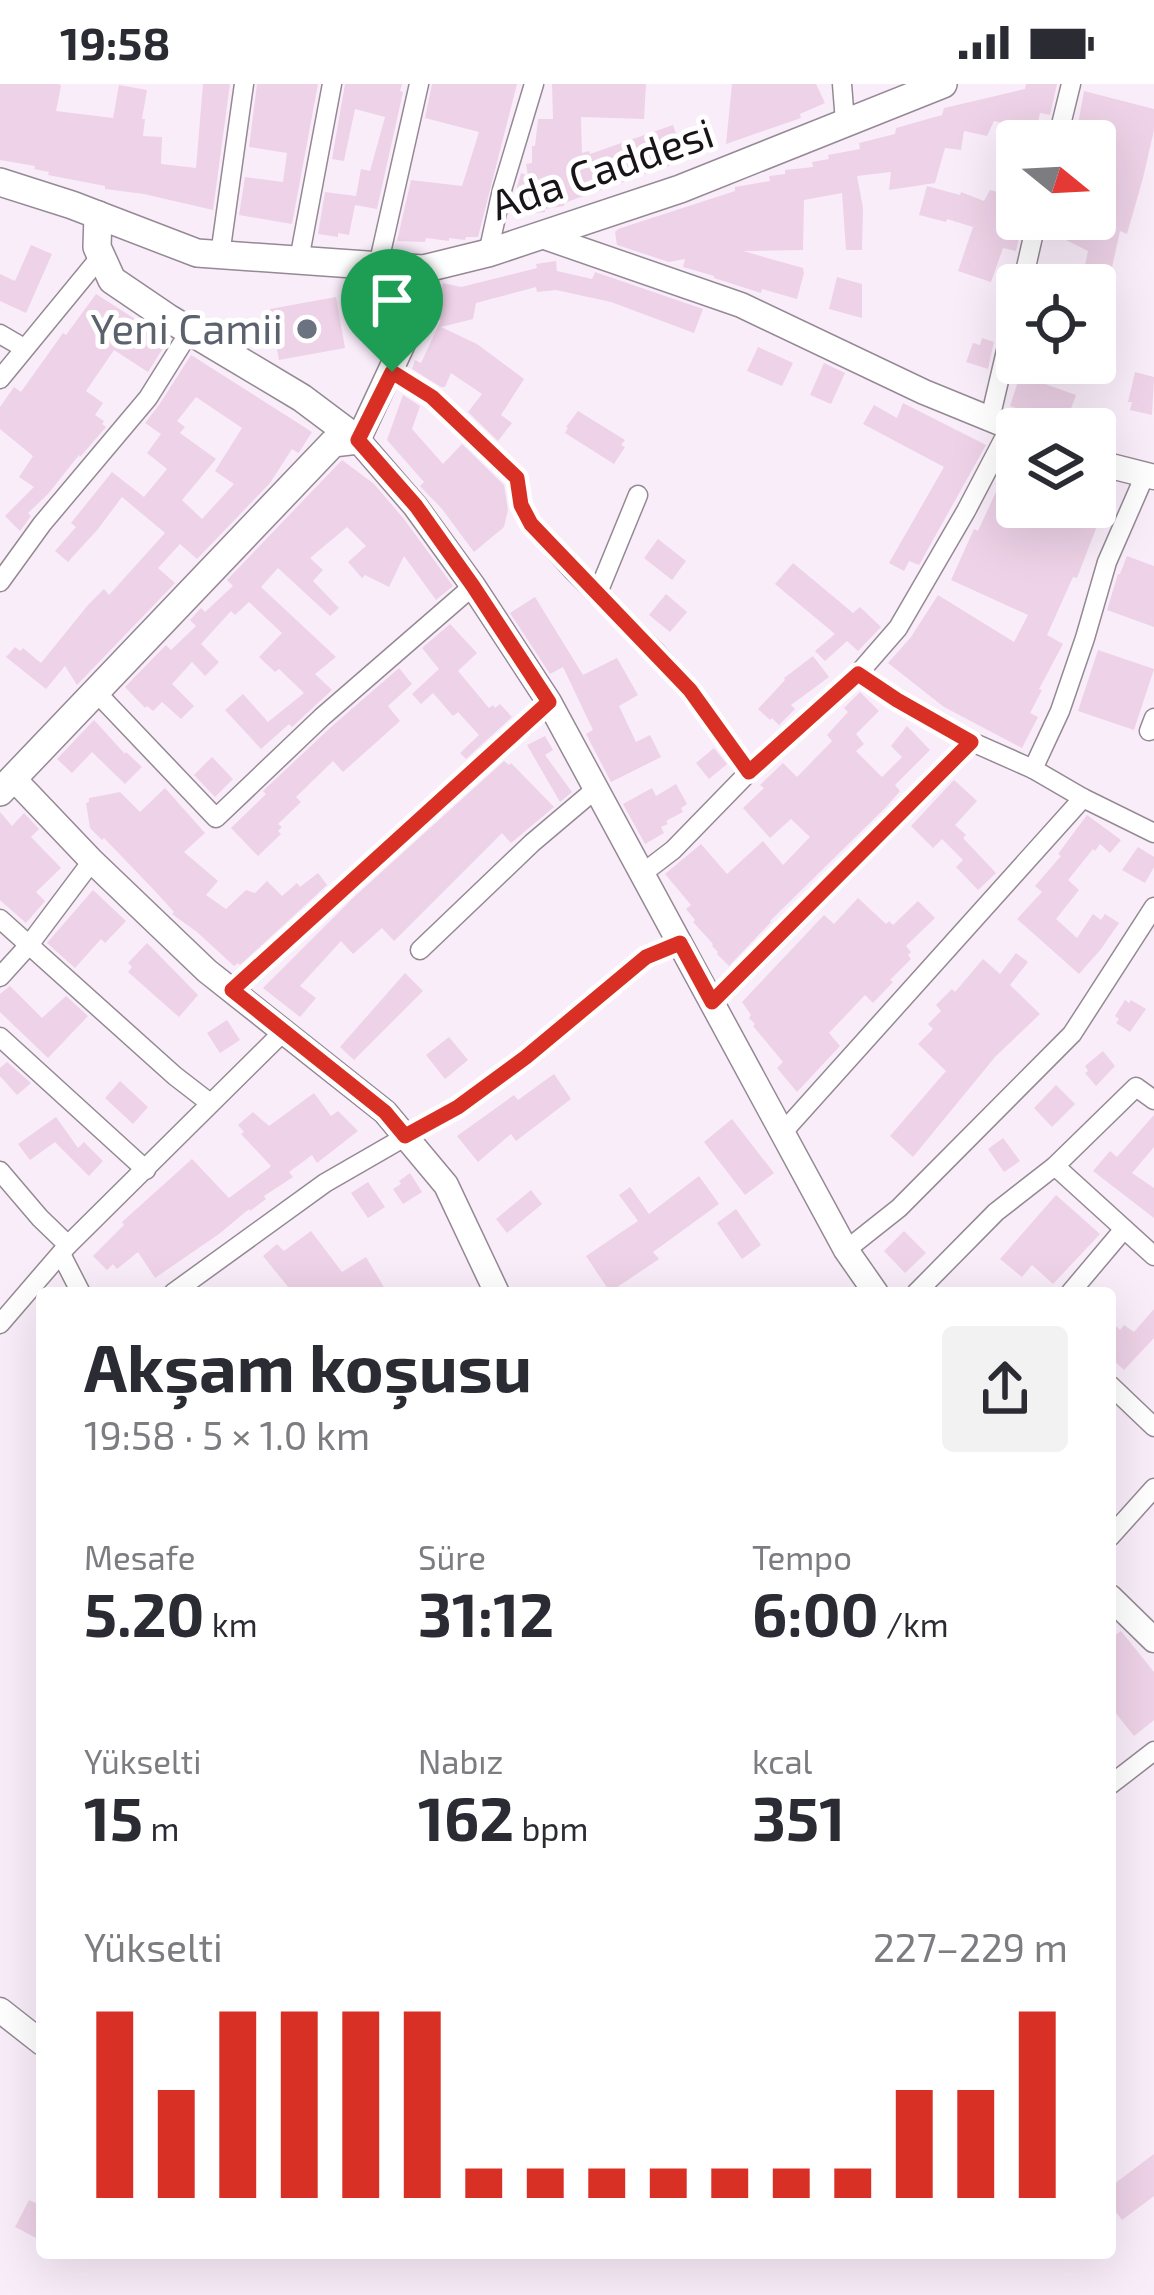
<!DOCTYPE html>
<html lang="tr">
<meta charset="utf-8">
<style>
:root{--surface:#fff;--page:#f2f2f3;--text:#2b2b33;--muted:#7c7c81;--accent:#d93025}
body{margin:0;font-family:"Exo 2",sans-serif;background:var(--page);color:var(--text);height:100vh;display:flex;flex-direction:column;font-size:45px;white-space:nowrap}
*{box-sizing:border-box;margin:0}
p{font-size:39px;color:var(--muted)}
.icon{flex:none;width:66px;height:66px;fill:none;stroke:currentColor;stroke-width:2;stroke-linecap:round;stroke-linejoin:round}
.map{position:relative;flex:1;overflow:hidden}
.side{position:absolute;left:36px;top:1203px;width:1080px;height:972px;display:flex;flex-direction:column;background:var(--surface);border-radius:12px;box-shadow:0 12px 48px #0002}
.side>*{flex:none}
.needle{width:78px;rotate:108deg}
.buttons{position:absolute;left:996px;top:36px;display:grid;gap:24px}
.buttons a{display:grid;place-items:center;width:120px;height:120px;border-radius:12px;background:var(--surface);box-shadow:0 12px 48px #0002;font-size:60px}
.pin{position:absolute;display:grid;place-items:center;width:102px;height:102px;color:#fff;margin:-123px -51px;border-radius:50% 50% 50% 0;rotate:-45deg;box-shadow:0 0 12px #0007}
.pin .icon{rotate:45deg}
.round{display:grid;place-items:center;flex:none;width:126px;height:126px;border-radius:12px;background:var(--page)}
.headline{display:flex;align-items:center;justify-content:space-between;height:204px;padding:0 48px}
h1{font-size:66px;font-weight:700;line-height:90px}
.figures{display:grid;grid-template-columns:repeat(3,1fr);gap:18px;height:204px;padding:12px 48px}
.figures div{display:grid;align-content:center}
.figures b{font-size:60px;font-weight:700}
.figures small{font-size:33px;font-weight:400}
.figures p{font-size:33px}
.chart{height:336px;padding:24px 48px}
.chart p{display:flex;justify-content:space-between}
.chart svg{width:100%;height:216px;margin-top:12px;stroke:var(--accent);stroke-width:6}
.status{display:flex;justify-content:space-between;align-items:center;height:84px;padding:0 60px;background:var(--surface);direction:ltr}
.status svg{height:33px;fill:currentColor}
.map>svg:first-child{display:block}
.building{fill:#eed2e7;fill-rule:evenodd}
.lines{fill:none;stroke-linecap:round;stroke-linejoin:round}
.minor-casing{stroke:#948994;stroke-width:21}
.tertiary-casing{stroke:#948994;stroke-width:27}
.secondary-casing{stroke:#948994;stroke-width:30}
.minor{stroke:#fff;stroke-width:18}
.tertiary{stroke:#fff;stroke-width:24}
.secondary{stroke:#fff;stroke-width:27}
.route-casing{stroke:#fff;stroke-width:24}
.route{stroke:#d93025;stroke-width:15}
.worship-dot{fill:#6b7280;stroke:#fff;stroke-width:4.5}
.labels{text-anchor:middle;stroke-width:10;stroke-linejoin:round;paint-order:stroke}
.street-label{font-size:42px;fill:#181418;stroke:#fff}
.worship-label{font-size:42px;fill:#5b616d;stroke:#fff;text-anchor:end}
</style>
<div class="status"><b>19:58</b><svg viewBox="0 0 49 12"><path d="M0 12V9h3v3zM5 12V6h3v6zM10 12V3h3v9zM15 12V0h3v12zM26 1h20v11H26zM47 4h2v5h-2z"/></svg></div>
<div class="map">
<svg width="1154" height="2211" viewBox="0 0 1154 2211">
<rect width="100%" height="100%" fill="#f9edfa"/>
<!-- building -->
<g class="building">
<polygon points="0,0 59,0 61,2 56,27 113,34 119,1 147,6 142,35 145,35 143,52 162,53 161,80 196,84 203,0 230,0 213,126 144,110 105,105 105,102 48,91 49,88 34,85 35,82 0,76"/>
<polygon points="257,0 318,0 292,140 239,131 245,93 283,98 287,69 249,63"/>
<polygon points="345,0 402,0 400,7 403,8 377,125 355,121 349,151 338,149 338,153 318,150 325,108 356,112 361,85 370,87 385,33 355,25 344,77 332,75"/>
<polygon points="432,0 517,0 478,153 466,153 465,156 449,154 449,157 426,154 425,158 397,157 411,96 462,102 479,48 425,34"/>
<polygon points="552,0 646,0 644,35 581,33 582,69 589,67 590,70 673,41 685,76 564,119 564,122 545,125 545,128 519,131 515,110 521,89 528,92 526,80 532,79 532,62 535,62 538,35 553,35"/>
<polygon points="732,0 816,0 825,19 800,30 801,34 726,60"/>
<polygon points="1026,0 1057,0 1050,31 1040,29 1036,47 994,37 987,52 964,47 961,66 945,64 935,99 889,106 891,88 857,92 863,124 862,166 846,166 842,109 804,116 803,166 743,167 803,184 804,189 797,215 762,205 761,209 714,194 714,192 683,183 685,175 669,178 617,161 615,148 618,145 735,107 735,103 770,97 769,92 785,90 785,86 813,83 812,78 829,75 828,71 860,65 859,59 895,50 896,44 942,31 944,24 1025,5"/>
<polygon points="1084,7 1154,25 1154,46 1143,94 1127,150 1120,147 1107,206 1095,204 1095,201 1081,200 1088,167 1060,153 1069,135 1081,135 1097,143 1109,101 1095,98 1095,57 1075,57"/>
<polygon points="927,102 960,111 961,108 984,117 990,106 1014,112 1009,125 1017,126 1017,135 1023,135 1016,167 1003,164 991,198 958,187 973,143 947,135 946,138 919,131"/>
<polygon points="31,161 52,170 26,229 0,217 0,190 15,197"/>
<polygon points="556,177 557,187 592,195 595,188 703,225 694,249 611,218 556,206 537,208 536,203 476,219 473,235 441,243 477,260 524,295 501,331 512,339 498,357 468,328 482,310 451,289 445,303 441,303 412,285 415,276 421,279 441,236 433,234 443,199 461,203 537,184 536,180"/>
<polygon points="837,193 862,200 862,234 829,225"/>
<polygon points="96,210 168,256 148,288 114,266 86,307 103,319 95,331 104,337 102,340 106,343 80,373 79,371 48,410 28,429 31,432 20,447 5,432 34,403 19,393 33,372 0,345 0,323 14,303 21,308 63,249 66,251"/>
<polygon points="336,213 345,264 279,276 270,225"/>
<polygon points="982,254 994,258 988,285 966,278 973,259 980,261"/>
<polygon points="758,263 793,279 782,302 747,287"/>
<path d="M 191,271 L 312,348 L 300,367 L 298,369 L 292,365 L 270,399 L 197,475 L 180,460 L 158,484 L 175,499 L 77,601 L 65,582 L 46,605 L 6,573 L 15,563 L 20,567 L 23,564 L 41,579 L 88,521 L 104,505 L 109,511 L 165,449 L 122,413 L 98,445 L 68,478 L 55,467 L 76,443 L 71,439 L 112,388 L 144,413 L 167,385 L 147,369 L 161,350 L 145,339 L 159,321 ZM 196,313 L 242,344 L 215,387 L 234,400 L 202,435 L 182,416 L 216,375 L 180,349 L 185,343 L 177,337 Z"/>
<polygon points="824,279 845,289 831,320 810,311"/>
<polygon points="1135,288 1154,293 1152,331 1130,326 1132,318 1128,318"/>
<polygon points="1020,291 1076,311 1065,341 1010,322"/>
<polygon points="403,311 420,322 412,345 443,380 462,360 504,401 508,426 504,443 474,468 442,425 420,402 424,398 387,356"/>
<polygon points="903,319 986,361 919,481 909,477 904,487 889,479 944,383 863,340 874,321 897,334"/>
<polygon points="578,327 625,356 621,361 625,363 614,380 565,349 568,344 566,343"/>
<polygon points="1017,362 1017,423 1109,423 1100,443 1097,442 1077,494 1073,493 1047,551 1063,560 1039,605 1042,606 1030,629 1038,633 1022,664 944,623 888,579 911,553 938,511 1014,558 1028,531 951,496 974,445 978,447"/>
<polygon points="342,376 374,400 404,435 453,502 436,516 404,472 389,503 365,491 362,494 348,478 366,462 347,443 310,474 323,486 313,497 339,524 330,532 278,484 261,503 336,573 315,590 332,606 292,643 289,640 261,665 225,626 243,610 268,638 304,609 279,585 275,588 259,573 282,549 249,518 235,531 231,527 201,560 219,578 205,592 192,578 172,600 194,622 181,635 162,618 153,627 147,622 145,624 125,603 166,561 171,566 196,542 190,536 201,524 205,528 233,502 227,496"/>
<polygon points="658,455 686,477 672,496 644,474"/>
<polygon points="1127,472 1154,482 1154,543 1107,526 1118,490 1120,490"/>
<polygon points="793,479 853,529 860,523 881,543 858,567 847,557 825,577 815,567 835,550 775,500"/>
<polygon points="666,510 687,528 670,548 649,531"/>
<polygon points="535,513 583,591 617,574 638,611 619,622 636,658 650,651 661,673 611,698 586,650 593,646 563,583 550,590 510,529"/>
<polygon points="450,540 477,569 458,587 489,624 493,621 495,624 500,620 512,633 466,675 460,669 479,651 458,628 453,632 433,609 421,620 412,610 439,585 422,564"/>
<polygon points="1098,566 1154,585 1134,646 1078,627"/>
<polygon points="813,572 829,593 791,621 795,625 779,641 772,634 770,636 758,625 785,596 784,594"/>
<polygon points="399,584 412,600 388,622 400,637 343,688 333,677 296,713 301,718 278,740 282,743 278,747 281,750 258,772 231,744 266,710 263,707 331,643"/>
<polygon points="860,608 879,627 856,650 864,660 856,667 882,693 902,673 891,662 907,642 930,666 895,701 900,707 886,723 770,837 771,838 729,882 717,870 718,868 712,862 713,860 693,838 695,836 686,825 691,821 665,790 701,760 727,790 763,757 783,781 810,753 791,735 770,754 743,724 764,704 760,701 783,679 797,693 832,657 827,651 848,628 844,624"/>
<polygon points="94,636 125,670 126,668 142,683 125,700 92,668 72,689 57,675"/>
<polygon points="545,652 553,666 545,671 572,708 560,718 527,661"/>
<polygon points="714,664 727,680 709,695 696,679"/>
<polygon points="212,673 233,695 215,713 194,691"/>
<polygon points="504,677 509,681 511,679 554,723 511,759 502,749 394,857 382,844 353,870 341,857 300,902 316,914 300,933 263,904 354,813"/>
<polygon points="954,696 977,717 955,741 966,751 963,754 996,789 978,806 956,783 963,776 942,755 933,764 911,742"/>
<polygon points="676,700 687,720 681,724 683,728 666,737 668,740 661,743 664,749 645,760 623,720 652,704 656,712"/>
<polygon points="165,704 205,749 184,768 218,797 206,811 226,825 246,806 255,809 267,797 282,812 297,799 300,803 318,789 327,801 240,881 238,879 234,882 197,848 172,830 174,828 153,805 104,754 102,756 90,744 86,719 89,718 89,714 120,708 140,728"/>
<polygon points="0,728 12,742 24,729 39,745 31,753 61,784 36,808 45,817 26,839 0,816"/>
<polygon points="1087,731 1121,756 1110,769 1100,760 1095,767 1093,765 1068,796 1079,806 1056,835 1077,854 1093,830 1101,836 1105,830 1119,839 1101,865 1079,890 1017,835 1042,808 1035,802 1061,772 1058,770"/>
<polygon points="1138,763 1154,773 1154,783 1145,799 1122,786"/>
<polygon points="93,806 126,837 105,859 101,855 75,884 47,859"/>
<polygon points="858,814 886,840 889,837 893,841 918,817 935,834 906,862 911,868 908,871 911,875 890,896 893,898 873,919 865,911 829,949 840,962 797,1008 777,984 783,978 753,942 755,940 749,934 751,931 742,918 824,831 834,840"/>
<polygon points="147,859 198,911 179,933 128,888 132,883 128,879"/>
<polygon points="1016,869 1028,878 1010,901 1040,930 995,973 913,1073 890,1052 946,987 918,960 933,945 928,940 941,927 936,921 952,905 955,908 983,875 1000,890"/>
<polygon points="405,889 423,907 354,976 340,963"/>
<polygon points="10,902 42,934 66,912 88,932 48,974 0,928 0,910"/>
<polygon points="1125,916 1129,919 1131,916 1146,925 1130,948 1116,939 1119,935 1115,932"/>
<polygon points="227,936 240,956 220,969 207,949"/>
<polygon points="449,953 468,976 445,995 426,971"/>
<polygon points="1103,967 1115,982 1096,1002 1085,989 1088,987 1085,982"/>
<polygon points="7,978 31,999 17,1011 0,992 0,984"/>
<polygon points="554,990 571,1015 516,1057 511,1050 478,1078 457,1052 514,1011 518,1016"/>
<polygon points="120,997 148,1023 133,1040 105,1014"/>
<polygon points="1056,1001 1075,1020 1052,1043 1034,1024"/>
<polygon points="314,1009 331,1032 338,1027 358,1047 317,1079 312,1071 289,1088 293,1093 264,1112 266,1115 250,1127 249,1125 219,1150 155,1194 138,1168 117,1185 113,1180 107,1186 93,1172 124,1141 122,1138 192,1075 229,1114 269,1084 271,1082 241,1050 244,1048 238,1041 253,1028 269,1042"/>
<polygon points="1154,1031 1154,1063 1132,1089 1154,1104 1154,1134 1093,1087 1110,1067 1117,1073"/>
<polygon points="56,1033 78,1064 84,1058 103,1077 89,1092 55,1058 30,1076 18,1060"/>
<polygon points="732,1035 774,1089 745,1111 704,1058"/>
<polygon points="1003,1054 1020,1077 1004,1088 988,1065"/>
<polygon points="410,1089 422,1108 403,1120 393,1105 401,1100 399,1097"/>
<polygon points="699,1092 719,1120 653,1168 659,1175 610,1208 586,1172 638,1137 619,1111 630,1103 649,1130"/>
<polygon points="368,1098 385,1123 368,1134 351,1109"/>
<polygon points="531,1106 542,1120 507,1149 496,1135"/>
<polygon points="1056,1111 1100,1150 1053,1200 1032,1181 1022,1193 1000,1175"/>
<polygon points="736,1125 761,1161 742,1175 717,1139"/>
<polygon points="311,1147 342,1188 366,1173 385,1205 378,1209 293,1209 263,1172 277,1160 284,1167"/>
<polygon points="904,1147 926,1169 905,1189 884,1167"/>
<polygon points="1154,1225 1154,1254 1124,1286 1110,1273 1110,1235 1120,1246 1124,1241 1134,1248"/>
<polygon points="1121,1547 1154,1588 1154,1636 1134,1652 1110,1622 1110,1555"/>
<polygon points="1154,2070 1154,2112 1122,2136 1110,2120 1110,2103"/>
<polygon points="29,2116 42,2122 42,2157 15,2143"/>
</g>
<g class="lines">
<defs>
<g id="minor">
<polyline points="842,0 845,38"/>
<polyline points="1057,57 1071,0"/>
<polyline points="488,169 502,106 534,0"/>
<polyline points="220,171 244,0"/>
<polyline points="299,176 332,0"/>
<polyline points="378,182 419,0"/>
<polyline points="1022,201 1037,135"/>
<polyline points="0,250 24,264"/>
<polyline points="391,288 432,313 517,394 521,421 531,440 573,487 656,568 690,606 749,688"/>
<polyline points="0,295 101,172"/>
<polyline points="990,335 1017,220"/>
<polyline points="0,498 42,440 148,314 190,247"/>
<polyline points="597,511 638,411"/>
<polyline points="858,590 897,616 963,654 1033,685 1083,714 1154,749"/>
<polyline points="96,608 216,734 322,633 473,502"/>
<polyline points="1149,647 1154,634"/>
<polyline points="1033,685 1060,627 1085,554 1107,478 1145,391"/>
<polyline points="643,789 673,766 749,688 858,590 898,544 966,427 1010,343"/>
<polyline points="0,835 175,992 210,1019"/>
<polyline points="420,866 532,759 597,704"/>
<polyline points="0,893 29,861 92,777"/>
<polyline points="232,906 549,618"/>
<polyline points="713,918 972,658"/>
<polyline points="0,953 146,1086"/>
<polyline points="783,1048 1083,714"/>
<polyline points="1055,1082 1154,1172"/>
<polyline points="0,1087 40,1134 68,1161"/>
<polyline points="846,1166 899,1124 1072,950 1154,823"/>
<polyline points="61,1170 81,1209"/>
<polyline points="173,1209 325,1099 457,1023 526,973 646,873 681,859"/>
<polyline points="916,1209 996,1128 1055,1082 1136,1003 1154,1016"/>
<polyline points="1070,1209 1124,1145"/>
<polyline points="0,1240 68,1161 282,949"/>
<polyline points="1110,1301 1154,1343"/>
<polyline points="1110,1453 1154,1404"/>
<polyline points="1110,1701 1154,1667"/>
</g>
<g id="tertiary">
<polyline points="539,151 741,221 924,308 1017,346"/>
<polyline points="423,185 422,219 358,356 415,422 473,502 549,618 846,1166 876,1209"/>
<polyline points="1095,378 1154,393"/>
<polyline points="13,694 92,777 207,887 385,1028 446,1101 497,1209"/>
<polyline points="1110,1513 1154,1556"/>
<polyline points="0,1926 42,1959"/>
</g>
<g id="secondary">
<polyline points="0,98 72,121 197,169 423,185 488,169 680,105 943,0"/>
<polyline points="0,708 333,359 358,356 302,314 168,234 112,196 97,163 98,131"/>
</g>
</defs>
<!-- minor casing -->
<use href="#minor" class="minor-casing"/>
<!-- tertiary casing -->
<use href="#tertiary" class="tertiary-casing"/>
<!-- secondary casing -->
<use href="#secondary" class="secondary-casing"/>
<!-- minor -->
<use href="#minor" class="minor"/>
<!-- tertiary -->
<use href="#tertiary" class="tertiary"/>
<!-- secondary -->
<use href="#secondary" class="secondary"/>
</g>
<g class="lines">
<defs>
<polygon id="route" points="392,288 432,313 517,394 521,421 531,440 690,606 749,688 858,590 897,616 971,658 712,918 680,859 646,873 526,973 458,1023 405,1052 385,1028 232,906 549,618 473,502 416,422 358,356"/>
</defs>
<!-- route casing -->
<use href="#route" class="route-casing"/>
<!-- route -->
<use href="#route" class="route"/>
</g>
<!-- markers -->
<circle class="worship-dot" cx="307" cy="245" r="12"/>
<g class="labels">
<!-- street labels -->
<g class="street-label">
<text transform="translate(602 85) rotate(-19)" y="15">Ada Caddesi</text>
</g>
<!-- worship labels -->
<g class="worship-label">
<text x="283" y="260">Yeni Camii</text>
</g>
</g>
</svg>
<div class="buttons">
<a><svg class="needle" viewBox="-14 -14 28 28"><path d="M0-13l5 13h-10z" fill="#e53935"/><path d="M0 13l5-13h-10z" fill="#7c7c81"/></svg></a>
<a><svg class="icon" aria-label="locate" viewBox="0 0 24 24"><circle cx="12" cy="12" r="6"/><path d="M12 2v4M12 18v4M2 12h4M18 12h4"/></svg></a>
<a><svg class="icon" aria-label="layers" viewBox="0 0 24 24"><path d="M12 4l9 5-9 5-9-5zM3 14l9 5 9-5"/></svg></a>
</div>
<div class="pin" style="left:392px;top:288px;background:#1e9e55"><svg class="icon" aria-label="arrive" viewBox="0 0 24 24"><path d="M6 21V4h12l-3 4 3 4H6"/></svg></div>
<section class="side">
<div class="headline"><div><h1>Akşam koşusu</h1><p>19:58 · 5 × 1.0 km</p></div><a class="round"><svg class="icon" aria-label="share" viewBox="0 0 24 24"><path d="M12 15V3M7 8l5-5 5 5M5 13v7h14v-7"/></svg></a></div>
<div class="figures">
<div><p>Mesafe</p><b>5.20<small> km</small></b></div>
<div><p>Süre</p><b>31:12</b></div>
<div><p>Tempo</p><b>6:00<small> /km</small></b></div>
</div>
<div class="figures">
<div><p>Yükselti</p><b>15<small> m</small></b></div>
<div><p>Nabız</p><b>162<small> bpm</small></b></div>
<div><p>kcal</p><b>351</b></div>
</div>
<div class="chart"><p><span>Yükselti</span>227–229 m</p>
<svg viewBox="0 0 160 44" preserveAspectRatio="none"><path d="M5 44V6M15 44V22M25 44V6M35 44V6M45 44V6M55 44V6M65 44V38M75 44V38M85 44V38M95 44V38M105 44V38M115 44V38M125 44V38M135 44V22M145 44V22M155 44V6"/></svg>
</div>
</section>
</div>
